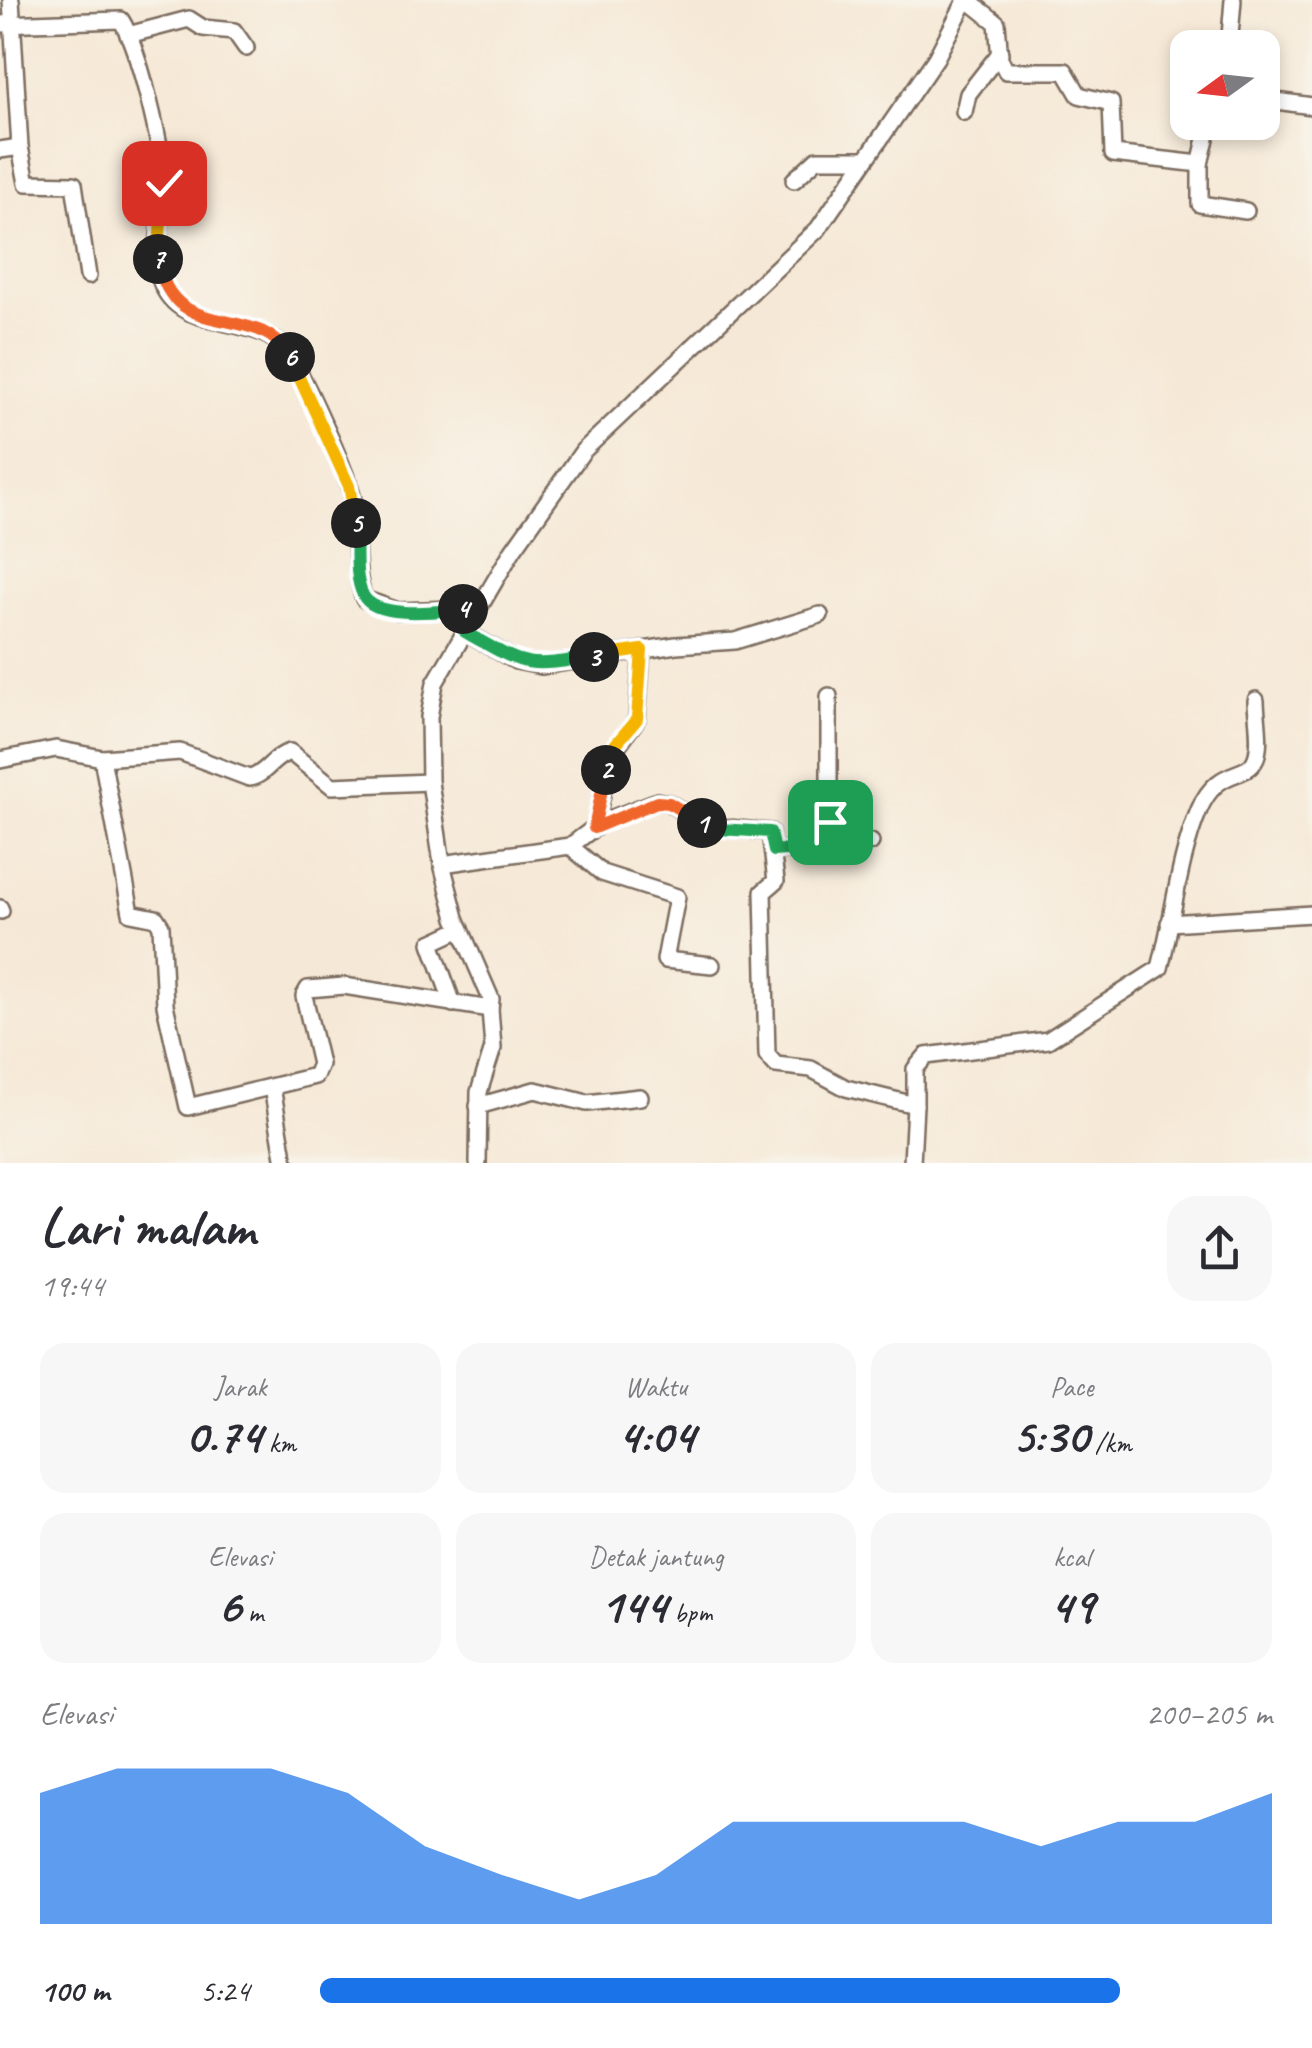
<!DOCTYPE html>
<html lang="id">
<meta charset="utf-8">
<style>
:root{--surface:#fff;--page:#f7f7f7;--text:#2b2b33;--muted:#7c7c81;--accent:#1a73e8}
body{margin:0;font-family:Caveat,sans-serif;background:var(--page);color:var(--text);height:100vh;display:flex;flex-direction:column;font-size:38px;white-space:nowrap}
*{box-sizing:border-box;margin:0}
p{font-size:32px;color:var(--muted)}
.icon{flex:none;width:55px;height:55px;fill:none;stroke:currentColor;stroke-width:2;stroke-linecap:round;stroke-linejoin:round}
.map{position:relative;height:1163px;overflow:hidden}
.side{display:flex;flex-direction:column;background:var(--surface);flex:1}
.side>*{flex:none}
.needle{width:65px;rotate:255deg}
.tools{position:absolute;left:1170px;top:30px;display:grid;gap:20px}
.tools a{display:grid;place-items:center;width:110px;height:110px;border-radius:20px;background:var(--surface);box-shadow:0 5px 15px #0003;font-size:50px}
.pin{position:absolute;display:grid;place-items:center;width:85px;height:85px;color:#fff;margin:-42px;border-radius:20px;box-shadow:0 5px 15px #0006}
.km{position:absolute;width:50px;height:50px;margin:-25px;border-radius:50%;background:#222;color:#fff;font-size:28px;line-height:50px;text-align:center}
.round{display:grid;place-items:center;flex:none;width:105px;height:105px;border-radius:30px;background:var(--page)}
.head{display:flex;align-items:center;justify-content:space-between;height:170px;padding:0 40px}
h1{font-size:55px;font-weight:800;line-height:75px}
.figures{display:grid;grid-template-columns:repeat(3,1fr);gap:15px;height:170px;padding:10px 40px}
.figures div{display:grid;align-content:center;border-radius:25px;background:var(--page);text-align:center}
.figures b{font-size:50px;font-weight:800}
.figures small{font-size:28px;font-weight:400}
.figures p{font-size:28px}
.chart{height:280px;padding:20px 40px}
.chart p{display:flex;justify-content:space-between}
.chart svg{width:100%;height:180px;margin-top:10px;fill:var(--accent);opacity:.7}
ul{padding:0 40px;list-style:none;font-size:32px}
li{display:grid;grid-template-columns:160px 120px 1fr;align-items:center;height:75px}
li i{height:25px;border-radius:12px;background:var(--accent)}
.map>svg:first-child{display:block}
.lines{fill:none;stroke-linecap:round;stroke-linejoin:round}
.minor-casing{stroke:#7c6c5e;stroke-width:20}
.minor{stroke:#fff;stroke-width:15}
.split-1-casing{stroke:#fff;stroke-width:20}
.split-2-casing{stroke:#fff;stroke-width:20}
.split-3-casing{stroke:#fff;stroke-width:20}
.split-4-casing{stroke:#fff;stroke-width:20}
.split-5-casing{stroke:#fff;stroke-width:20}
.split-6-casing{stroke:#fff;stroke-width:20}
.split-7-casing{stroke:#fff;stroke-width:20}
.split-8-casing{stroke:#fff;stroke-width:20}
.split-1{stroke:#22a559;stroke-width:12}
.split-2{stroke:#f0652b;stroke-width:12}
.split-3{stroke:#f5b400;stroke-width:12}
.split-4{stroke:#22a559;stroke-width:12}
.split-5{stroke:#22a559;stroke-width:12}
.split-6{stroke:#f5b400;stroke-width:12}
.split-7{stroke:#f0652b;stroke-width:12}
.split-8{stroke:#f5b400;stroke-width:12}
</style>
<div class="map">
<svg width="1312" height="1163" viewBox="0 0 1312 1163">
<rect width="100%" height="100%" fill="#f7f3e8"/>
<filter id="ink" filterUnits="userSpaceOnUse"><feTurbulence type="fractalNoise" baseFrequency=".01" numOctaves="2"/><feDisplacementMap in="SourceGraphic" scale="20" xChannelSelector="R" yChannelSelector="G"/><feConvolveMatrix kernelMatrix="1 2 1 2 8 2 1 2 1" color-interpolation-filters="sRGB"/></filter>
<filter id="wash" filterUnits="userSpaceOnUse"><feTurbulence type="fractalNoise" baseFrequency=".0048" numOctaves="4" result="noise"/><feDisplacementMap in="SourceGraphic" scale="40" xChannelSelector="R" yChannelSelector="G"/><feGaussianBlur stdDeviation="2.25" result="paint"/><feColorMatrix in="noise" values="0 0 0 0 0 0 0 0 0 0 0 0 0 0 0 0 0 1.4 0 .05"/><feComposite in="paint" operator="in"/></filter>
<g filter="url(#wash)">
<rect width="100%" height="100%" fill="#f6e8d6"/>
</g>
<g filter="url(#ink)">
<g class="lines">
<defs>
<g id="minor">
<polyline points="11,0 20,147 27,183 74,184 88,276"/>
<polyline points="968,0 997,23 1000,59 1006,71 1065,71 1079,95 1111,103 1113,154 1200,164"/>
<path d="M 0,24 L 121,20 C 139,48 162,147 164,182 C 166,214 151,249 161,281 C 179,336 259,310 288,353 C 304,377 348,474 353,500 C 359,533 353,568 364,599 L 398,611 L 477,608"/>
<polyline points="128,35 189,19 203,28 234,31 246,48"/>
<polyline points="1229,48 1233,0"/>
<polyline points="1262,99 1312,106"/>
<polyline points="964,112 968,94 1000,53"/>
<polyline points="1210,122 1200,164 1200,204 1246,211"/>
<polyline points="0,150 20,147"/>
<polyline points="794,180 817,159 863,159"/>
<polyline points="465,632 516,661 541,666 676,645 735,641 820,615"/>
<polyline points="829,696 829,811 839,845"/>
<path d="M 102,758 L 180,752 L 249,778 C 265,776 273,756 290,752 L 332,786 L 430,782"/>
<polyline points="0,760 56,749 102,758 131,913 156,918 161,926 165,1005 188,1107 315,1076 320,1064 304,996 308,989 344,986 490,1009 491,999 456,918 442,864 430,782 429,717 435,683 513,550 583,451 818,229 936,58 966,0"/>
<polyline points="595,828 610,756 637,719 642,650"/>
<polyline points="570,846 602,873 677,897 665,960 712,965"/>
<polyline points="773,851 871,842"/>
<polyline points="442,864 570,846 602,822 657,801 669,803 707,826 770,832 776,881 763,892 767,1055 776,1065 811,1069 846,1088 915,1105 912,1163"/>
<polyline points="0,908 1,911"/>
<polyline points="1169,923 1312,914"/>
<polyline points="453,1004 431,943 461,929"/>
<polyline points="272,1087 285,1163"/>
<path d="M 915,1105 L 915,1069 L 926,1056 L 1048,1040 L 1160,968 C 1174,915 1178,861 1199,810 C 1217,767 1244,779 1254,762 C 1263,748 1256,716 1256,700"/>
<polyline points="478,1106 535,1090 587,1103 640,1097"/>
<polyline points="478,1163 479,1092 493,1048 490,1009"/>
</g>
</defs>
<!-- minor casing -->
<use href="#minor" class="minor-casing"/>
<!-- minor -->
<use href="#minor" class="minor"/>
</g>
</g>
<g class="lines" filter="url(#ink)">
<defs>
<polyline id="split-1" points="702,823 718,829 770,832 774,851 839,845 830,822"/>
<polyline id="split-2" points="606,770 594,828 657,802 669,803 702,823"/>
<polyline id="split-3" points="594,657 642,650 637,719 615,745 606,770"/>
<path id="split-4" d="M 463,609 L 477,608 L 465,632 C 527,667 522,668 594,657"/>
<path id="split-5" d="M 356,523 C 358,545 353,575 363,595 C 375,620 440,611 463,609"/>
<polyline id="split-6" points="290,357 349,486 356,523"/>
<path id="split-7" d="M 158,259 C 171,347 258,299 290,357"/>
<polyline id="split-8" points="158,259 164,183"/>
</defs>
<!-- split-1 casing -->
<use href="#split-1" class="split-1-casing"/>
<!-- split-2 casing -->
<use href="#split-2" class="split-2-casing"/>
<!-- split-3 casing -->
<use href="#split-3" class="split-3-casing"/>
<!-- split-4 casing -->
<use href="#split-4" class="split-4-casing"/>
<!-- split-5 casing -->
<use href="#split-5" class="split-5-casing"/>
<!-- split-6 casing -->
<use href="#split-6" class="split-6-casing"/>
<!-- split-7 casing -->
<use href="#split-7" class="split-7-casing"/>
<!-- split-8 casing -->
<use href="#split-8" class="split-8-casing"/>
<!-- split-1 -->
<use href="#split-1" class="split-1"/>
<!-- split-2 -->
<use href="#split-2" class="split-2"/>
<!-- split-3 -->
<use href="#split-3" class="split-3"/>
<!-- split-4 -->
<use href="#split-4" class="split-4"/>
<!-- split-5 -->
<use href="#split-5" class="split-5"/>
<!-- split-6 -->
<use href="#split-6" class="split-6"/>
<!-- split-7 -->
<use href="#split-7" class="split-7"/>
<!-- split-8 -->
<use href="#split-8" class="split-8"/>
</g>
</svg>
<div class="tools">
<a><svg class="needle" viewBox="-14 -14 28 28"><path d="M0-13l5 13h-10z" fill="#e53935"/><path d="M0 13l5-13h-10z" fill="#7c7c81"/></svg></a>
</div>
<div class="pin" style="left:830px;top:822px;background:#1e9e55"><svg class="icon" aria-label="arrive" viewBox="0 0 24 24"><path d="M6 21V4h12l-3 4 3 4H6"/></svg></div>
<div class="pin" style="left:164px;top:183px;background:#d93025"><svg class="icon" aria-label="check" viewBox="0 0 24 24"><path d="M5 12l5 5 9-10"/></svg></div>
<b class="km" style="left:702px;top:823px">1</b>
<b class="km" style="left:606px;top:770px">2</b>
<b class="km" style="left:594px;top:657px">3</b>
<b class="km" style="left:463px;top:609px">4</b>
<b class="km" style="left:356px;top:523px">5</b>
<b class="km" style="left:290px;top:357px">6</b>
<b class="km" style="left:158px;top:259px">7</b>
</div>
<section class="side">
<div class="head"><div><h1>Lari malam</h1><p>19:44</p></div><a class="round"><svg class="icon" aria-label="share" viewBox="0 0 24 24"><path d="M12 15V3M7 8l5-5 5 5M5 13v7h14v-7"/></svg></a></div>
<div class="figures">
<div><p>Jarak</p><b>0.74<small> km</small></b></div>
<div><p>Waktu</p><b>4:04</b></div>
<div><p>Pace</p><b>5:30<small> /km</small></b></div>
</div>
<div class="figures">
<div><p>Elevasi</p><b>6<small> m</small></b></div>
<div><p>Detak jantung</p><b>144<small> bpm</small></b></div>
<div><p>kcal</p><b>49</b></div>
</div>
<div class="chart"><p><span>Elevasi</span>200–205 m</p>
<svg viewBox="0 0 160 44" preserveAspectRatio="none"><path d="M0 44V12L10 6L20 6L30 6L40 12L50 25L60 32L70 38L80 32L90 19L100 19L110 19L120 19L130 25L140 19L150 19L160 12V44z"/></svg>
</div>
<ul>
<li><b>100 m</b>5:24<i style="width:84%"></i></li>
</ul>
</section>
